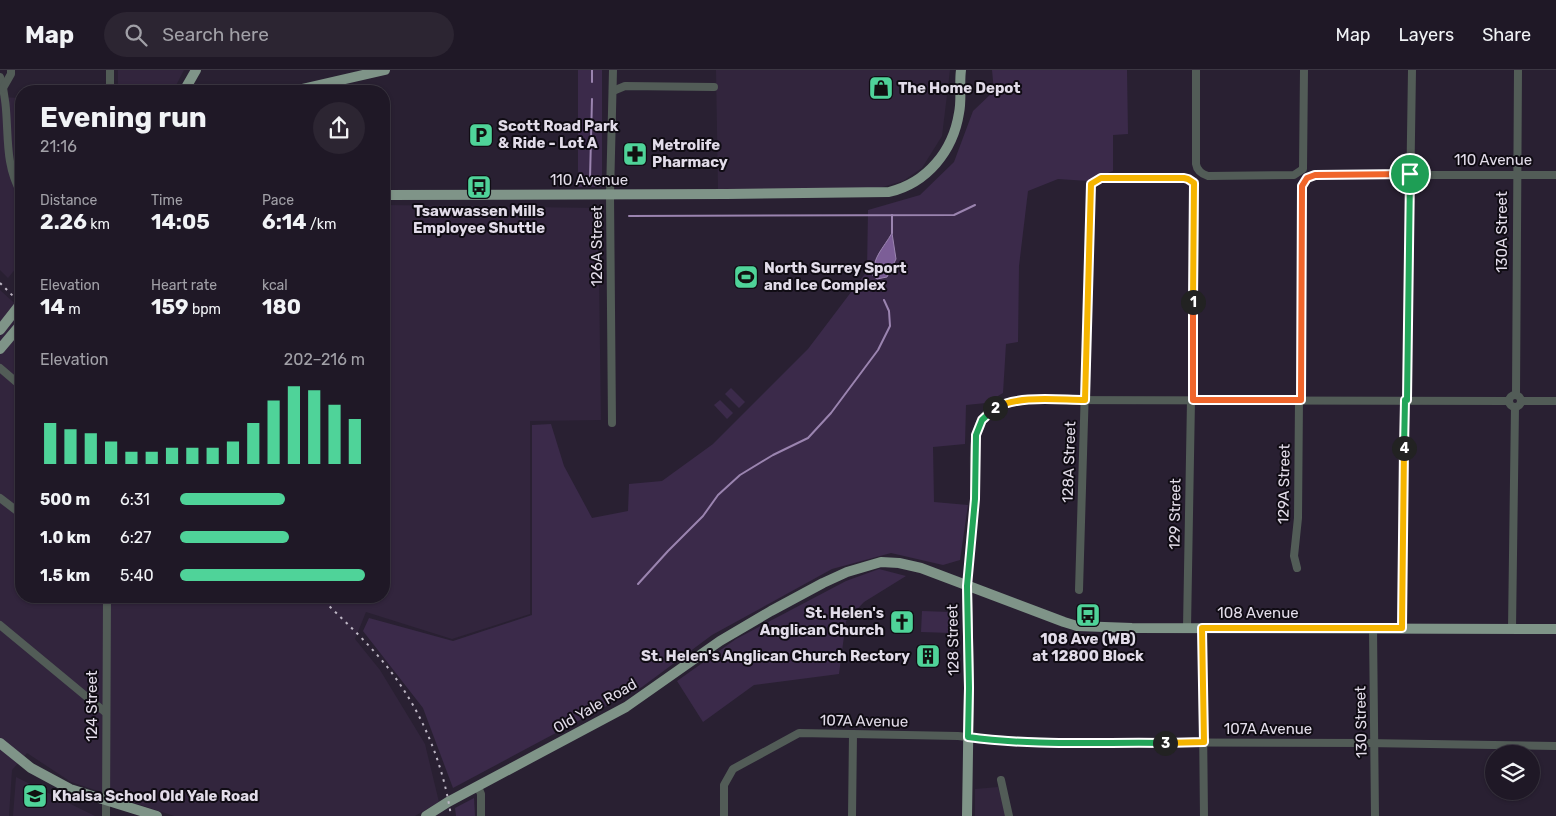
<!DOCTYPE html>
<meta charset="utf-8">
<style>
:root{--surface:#1f1826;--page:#2c2532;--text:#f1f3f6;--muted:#a1a0a7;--line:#3c3743;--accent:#4fd399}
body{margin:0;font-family:Rubik,sans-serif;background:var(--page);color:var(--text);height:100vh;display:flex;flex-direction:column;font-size:19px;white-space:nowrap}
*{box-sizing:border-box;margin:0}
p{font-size:16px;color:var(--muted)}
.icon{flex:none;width:28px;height:28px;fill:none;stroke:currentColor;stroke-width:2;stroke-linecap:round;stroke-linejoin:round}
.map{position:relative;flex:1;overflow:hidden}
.sheet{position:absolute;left:15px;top:15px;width:375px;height:518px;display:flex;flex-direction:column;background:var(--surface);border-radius:20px;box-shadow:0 1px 4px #0004,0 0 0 1px var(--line)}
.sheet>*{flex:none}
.tools{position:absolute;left:1485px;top:675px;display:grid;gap:10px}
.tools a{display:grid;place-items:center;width:55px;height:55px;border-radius:50%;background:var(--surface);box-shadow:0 1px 4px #0004,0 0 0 1px var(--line);font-size:25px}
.pin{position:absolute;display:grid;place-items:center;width:42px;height:42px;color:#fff;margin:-21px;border:2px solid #fff;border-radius:50%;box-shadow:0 1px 5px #0007}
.km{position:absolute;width:25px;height:25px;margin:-12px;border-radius:50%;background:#222;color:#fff;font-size:14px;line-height:25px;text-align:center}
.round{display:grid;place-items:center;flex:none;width:52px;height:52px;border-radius:26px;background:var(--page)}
.headline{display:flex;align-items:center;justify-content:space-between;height:85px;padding:0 25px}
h1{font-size:28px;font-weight:700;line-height:38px}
.stats{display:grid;grid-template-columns:repeat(3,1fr);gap:8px;height:85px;padding:5px 25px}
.stats div{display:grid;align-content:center}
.stats b{font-size:21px;font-weight:700}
.stats small{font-size:14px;font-weight:400}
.stats p{font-size:14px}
.chart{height:140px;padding:10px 25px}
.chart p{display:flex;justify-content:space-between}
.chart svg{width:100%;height:90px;margin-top:5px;stroke:var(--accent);stroke-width:6}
ul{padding:0 25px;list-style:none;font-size:16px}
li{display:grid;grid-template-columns:80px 60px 1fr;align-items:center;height:38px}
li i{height:12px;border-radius:6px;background:var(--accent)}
header{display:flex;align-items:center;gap:30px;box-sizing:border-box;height:70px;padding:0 25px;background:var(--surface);border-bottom:1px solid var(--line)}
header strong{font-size:24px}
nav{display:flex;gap:28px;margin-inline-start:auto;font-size:18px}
.search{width:350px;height:45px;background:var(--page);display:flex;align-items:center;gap:12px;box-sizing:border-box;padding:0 18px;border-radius:28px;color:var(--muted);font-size:19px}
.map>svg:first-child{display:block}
.built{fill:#32253d}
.green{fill:#3b2a4a}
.water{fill:#7c5e97;stroke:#9b84b0}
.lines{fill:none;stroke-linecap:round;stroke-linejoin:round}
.stream{stroke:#9b84b0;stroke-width:2}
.minor{stroke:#525c57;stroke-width:8}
.major{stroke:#7f9488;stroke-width:10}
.rail{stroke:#bdb6c4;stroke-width:2;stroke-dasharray:2.5 5;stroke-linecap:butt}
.split-1-casing{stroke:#fff;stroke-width:10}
.split-2-casing{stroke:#fff;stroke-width:10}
.split-3-casing{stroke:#fff;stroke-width:10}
.split-4-casing{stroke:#fff;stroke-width:10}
.split-5-casing{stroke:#fff;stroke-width:10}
.split-1{stroke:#f0652b;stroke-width:6}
.split-2{stroke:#f5b400;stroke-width:6}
.split-3{stroke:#22a559;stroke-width:6}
.split-4{stroke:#f5b400;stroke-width:6}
.split-5{stroke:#22a559;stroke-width:6}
.labels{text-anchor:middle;stroke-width:4;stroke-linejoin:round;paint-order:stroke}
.poi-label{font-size:15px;font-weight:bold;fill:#e2dce9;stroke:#100c14;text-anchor:start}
.street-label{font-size:15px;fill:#e2dce9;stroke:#100c14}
</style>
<header>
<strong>Map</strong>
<div class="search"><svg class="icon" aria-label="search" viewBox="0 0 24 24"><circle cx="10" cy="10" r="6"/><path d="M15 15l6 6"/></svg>Search here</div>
<nav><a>Map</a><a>Layers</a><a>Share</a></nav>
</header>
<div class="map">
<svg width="1556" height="746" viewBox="0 0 1556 746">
<rect width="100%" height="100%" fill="#292032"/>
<!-- built -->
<g class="built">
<polygon points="118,0 184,0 173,21 118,21"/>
<polygon points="716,0 950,0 942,66 922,98 903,111 879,118 718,119"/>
<polygon points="0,27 21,28 21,192 8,208 0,200"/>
<polygon points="384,135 598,138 601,350 530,351 530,544 452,569 366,542 355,569 380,600 425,674 439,732 415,746 174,746 71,712 27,683 12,700 9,746 0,746 0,220 21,239 21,526 384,526"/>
<polygon points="16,707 95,746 13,746"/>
<polygon points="998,717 1007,746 975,746 975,719"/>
</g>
<!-- green -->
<g class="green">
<rect x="578" y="0" width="24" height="117"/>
<polygon points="992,0 1127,0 1128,64 1113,65 1113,101 1088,111 1058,109 1028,121 1019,196 1018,272 1006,274 1003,323 986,333 966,335 965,374 933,377 934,432 968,435 960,490 943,495 891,483 832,499 712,565 642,617 453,718 423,638 363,561 369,548 453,571 532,545 532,355 551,354 564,396 592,448 628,441 629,414 662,411 713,374 808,279 867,201 868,140 920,125 954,92 973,41 994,21"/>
<polygon points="731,318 745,332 739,338 725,324"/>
<polygon points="720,330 733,343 727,349 714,335"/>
<polygon points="879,499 906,506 864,532 846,551 839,604 754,615 703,652 677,611 736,569 846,511"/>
<polygon points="922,541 950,542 951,563 921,562"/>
<polygon points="474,728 475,746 456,746 455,738"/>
</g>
<!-- water -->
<path class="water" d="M 892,163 L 896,189 L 887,207 L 877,209 L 873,206 C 873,186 883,179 892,163 Z"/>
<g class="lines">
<!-- stream -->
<g class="stream">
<polyline points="592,0 592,12"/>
<polyline points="590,108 592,29"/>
<polyline points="629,146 954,145 975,135"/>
<polyline points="892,163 892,145"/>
<polyline points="638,514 668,481 703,446 718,425 740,405 773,385 808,368 831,343 878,280 890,256 889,241 884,230"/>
</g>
<!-- minor -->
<g class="minor">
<path d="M 1196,0 L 1196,94 C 1197,101 1202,104 1208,106 L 1294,105 L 1303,99 L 1304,0"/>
<path d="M 0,7 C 13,48 0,86 21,123"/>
<polyline points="3,18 11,4 11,0"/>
<polyline points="110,21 110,0"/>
<polyline points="613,21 625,16 714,17"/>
<polyline points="0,298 21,316"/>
<circle cx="1515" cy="331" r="6"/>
<polyline points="1516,325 1518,0"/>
<polyline points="1301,330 1302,116 1307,108 1315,105 1556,105"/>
<polyline points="1407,330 1412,0"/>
<polyline points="1521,331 1556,331"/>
<polyline points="612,353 610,125 613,0"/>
<polyline points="0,428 21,444"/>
<polyline points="1297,498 1294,486 1298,448 1299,330"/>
<path d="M 967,516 C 969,488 973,460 974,432 C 976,408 969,369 982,349 C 993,333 1012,330 1030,330 L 1509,331"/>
<polyline points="1079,520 1091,114 1101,107 1184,108 1188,109 1195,113 1193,330"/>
<polyline points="0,555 105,642"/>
<polyline points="1187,558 1191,330"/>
<polyline points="1202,558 1204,746"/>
<polyline points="1373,558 1375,746"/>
<polyline points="1402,558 1405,330"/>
<polyline points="1512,559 1515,337"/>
<polyline points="1001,710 1009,746"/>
<polyline points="478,717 481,724 481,746"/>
<polyline points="106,746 107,526"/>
<polyline points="724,746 724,715 733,699 799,663 958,666 985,669 1052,672 1366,673 1556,676"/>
<polyline points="852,746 853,664"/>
</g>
<!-- major -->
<g class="major">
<polyline points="184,21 196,0"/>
<polyline points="293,21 385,0"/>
<path d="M 384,125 L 726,124 L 889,122 C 927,113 953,81 959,43 C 962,29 959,14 961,0"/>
<polyline points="0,260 21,233"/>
<polyline points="0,279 21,254"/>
<polyline points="0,673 31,698 70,719 157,746"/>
<polyline points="426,746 448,732 626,637 720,571 771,541 823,513 847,502 881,492 899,493 921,498 1064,552 1077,556 1132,558 1556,559"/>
<polyline points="967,746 969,618 967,516"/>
</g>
<!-- rail -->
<g class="rail">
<polyline points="0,213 21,234"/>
<path d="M 319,526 C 339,546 360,565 379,587 C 418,632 442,687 451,746"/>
</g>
</g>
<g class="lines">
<defs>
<polyline id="split-1" points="1193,232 1193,330 1301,330 1302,116 1307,108 1315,105 1410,104"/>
<path id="split-2" d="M 995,338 C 1018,325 1058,330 1085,330 L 1091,114 L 1101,108 L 1184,108 L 1188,109 L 1194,113 L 1193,232"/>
<path id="split-3" d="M 995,338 L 982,350 L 976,365 L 975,429 L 967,516 L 969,618 L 968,667 C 1033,676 1100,672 1165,673"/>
<polyline id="split-4" points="1165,673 1204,672 1202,558 1402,558 1404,378"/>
<polyline id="split-5" points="1404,378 1405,330 1407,330 1410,104"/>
</defs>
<!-- split-1 casing -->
<use href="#split-1" class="split-1-casing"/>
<!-- split-2 casing -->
<use href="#split-2" class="split-2-casing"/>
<!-- split-3 casing -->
<use href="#split-3" class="split-3-casing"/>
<!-- split-4 casing -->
<use href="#split-4" class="split-4-casing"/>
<!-- split-5 casing -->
<use href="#split-5" class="split-5-casing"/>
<!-- split-1 -->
<use href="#split-1" class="split-1"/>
<!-- split-2 -->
<use href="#split-2" class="split-2"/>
<!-- split-3 -->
<use href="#split-3" class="split-3"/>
<!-- split-4 -->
<use href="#split-4" class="split-4"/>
<!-- split-5 -->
<use href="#split-5" class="split-5"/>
</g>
<!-- icons -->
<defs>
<symbol id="shop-square" viewBox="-11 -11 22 22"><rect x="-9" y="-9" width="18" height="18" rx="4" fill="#4fd399" stroke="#100c14"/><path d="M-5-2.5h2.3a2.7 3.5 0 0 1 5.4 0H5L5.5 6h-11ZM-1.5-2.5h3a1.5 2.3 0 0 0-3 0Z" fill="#111"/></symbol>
<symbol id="parking-square" viewBox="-11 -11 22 22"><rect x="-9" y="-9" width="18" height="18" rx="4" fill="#4fd399" stroke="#100c14"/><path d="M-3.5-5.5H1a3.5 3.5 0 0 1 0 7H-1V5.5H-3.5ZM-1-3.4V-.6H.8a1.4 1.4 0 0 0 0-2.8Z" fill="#111"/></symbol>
<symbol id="pharmacy-square" viewBox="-11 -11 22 22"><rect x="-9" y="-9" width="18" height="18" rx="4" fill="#4fd399" stroke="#100c14"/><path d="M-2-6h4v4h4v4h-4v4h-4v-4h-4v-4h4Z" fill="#111"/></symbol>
<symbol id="bus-square" viewBox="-11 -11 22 22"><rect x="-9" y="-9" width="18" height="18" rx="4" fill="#4fd399" stroke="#100c14"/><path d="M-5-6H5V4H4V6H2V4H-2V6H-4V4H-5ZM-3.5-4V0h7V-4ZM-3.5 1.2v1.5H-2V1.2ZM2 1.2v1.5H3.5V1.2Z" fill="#111"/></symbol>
<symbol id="stadium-square" viewBox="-11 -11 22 22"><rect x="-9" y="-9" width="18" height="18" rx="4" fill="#4fd399" stroke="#100c14"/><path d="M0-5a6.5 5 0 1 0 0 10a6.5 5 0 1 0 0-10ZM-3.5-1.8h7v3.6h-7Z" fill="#111"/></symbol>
<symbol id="church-square" viewBox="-11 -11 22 22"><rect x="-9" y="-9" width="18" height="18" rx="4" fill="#4fd399" stroke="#100c14"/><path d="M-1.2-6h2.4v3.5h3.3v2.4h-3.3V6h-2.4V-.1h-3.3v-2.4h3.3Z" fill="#111"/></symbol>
<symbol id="building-square" viewBox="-11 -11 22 22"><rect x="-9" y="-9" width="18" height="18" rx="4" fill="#4fd399" stroke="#100c14"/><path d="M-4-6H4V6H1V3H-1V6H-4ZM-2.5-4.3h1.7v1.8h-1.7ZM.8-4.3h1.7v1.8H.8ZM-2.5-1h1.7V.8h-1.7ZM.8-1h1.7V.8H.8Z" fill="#111"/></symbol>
<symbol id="school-square" viewBox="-11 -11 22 22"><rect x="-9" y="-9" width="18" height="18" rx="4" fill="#4fd399" stroke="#100c14"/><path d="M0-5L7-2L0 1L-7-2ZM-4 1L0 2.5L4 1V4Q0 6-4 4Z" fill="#111"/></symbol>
</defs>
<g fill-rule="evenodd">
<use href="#shop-square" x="867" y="4" width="28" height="28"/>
<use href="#parking-square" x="467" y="51" width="28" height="28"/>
<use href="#pharmacy-square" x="621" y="70" width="28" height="28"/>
<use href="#bus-square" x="465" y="103" width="28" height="28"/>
<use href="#stadium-square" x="732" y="193" width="28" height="28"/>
<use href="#bus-square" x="1074" y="531" width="28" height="28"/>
<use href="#church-square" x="888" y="538" width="28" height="28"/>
<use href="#building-square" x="914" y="572" width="28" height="28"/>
<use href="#school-square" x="21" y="712" width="28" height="28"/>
</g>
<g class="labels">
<!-- poi labels -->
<g class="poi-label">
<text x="898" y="23">The Home Depot</text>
<text x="498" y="61">Scott Road Park<tspan x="498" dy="17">&amp; Ride - Lot A</tspan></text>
<text x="652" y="80">Metrolife<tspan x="652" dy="17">Pharmacy</tspan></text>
<text x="479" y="146" text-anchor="middle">Tsawwassen Mills<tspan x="479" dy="17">Employee Shuttle</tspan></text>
<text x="764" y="203">North Surrey Sport<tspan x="764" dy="17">and Ice Complex</tspan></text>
<text x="884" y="548" text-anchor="end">St. Helen's<tspan x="884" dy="17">Anglican Church</tspan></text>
<text x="1088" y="574" text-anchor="middle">108 Ave (WB)<tspan x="1088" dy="17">at 12800 Block</tspan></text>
<text x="910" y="591" text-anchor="end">St. Helen's Anglican Church Rectory</text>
<text x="52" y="731">Khalsa School Old Yale Road</text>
</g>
<!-- street labels -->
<g class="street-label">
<text x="1493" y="95">110 Avenue</text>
<text x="589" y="115">110 Avenue</text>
<text transform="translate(1502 162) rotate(-90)" y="5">130A Street</text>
<text transform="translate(597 176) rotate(-90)" y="5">126A Street</text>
<text transform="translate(1069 392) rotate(-88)" y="5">128A Street</text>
<text transform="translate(1284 414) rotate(-89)" y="5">129A Street</text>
<text transform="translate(1175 444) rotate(-89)" y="5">129 Street</text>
<text x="1258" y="548">108 Avenue</text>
<text transform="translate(953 570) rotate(-91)" y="5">128 Street</text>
<text transform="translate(92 636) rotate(-90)" y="5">124 Street</text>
<text transform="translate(595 636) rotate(-30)" y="5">Old Yale Road</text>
<text transform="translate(864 651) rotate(1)" y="5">107A Avenue</text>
<text transform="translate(1361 652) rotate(-91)" y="5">130 Street</text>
<text x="1268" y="664">107A Avenue</text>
</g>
</g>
</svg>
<div class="tools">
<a><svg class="icon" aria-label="layers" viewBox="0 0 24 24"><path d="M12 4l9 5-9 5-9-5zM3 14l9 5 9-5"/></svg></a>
</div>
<div class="pin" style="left:1410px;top:104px;background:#1e9e55"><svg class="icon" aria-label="arrive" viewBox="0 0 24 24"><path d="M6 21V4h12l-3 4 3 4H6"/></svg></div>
<b class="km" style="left:1193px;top:232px">1</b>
<b class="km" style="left:995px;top:338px">2</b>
<b class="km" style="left:1165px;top:673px">3</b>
<b class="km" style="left:1404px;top:378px">4</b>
<section class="sheet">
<div class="headline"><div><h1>Evening run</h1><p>21:16</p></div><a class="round"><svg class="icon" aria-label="share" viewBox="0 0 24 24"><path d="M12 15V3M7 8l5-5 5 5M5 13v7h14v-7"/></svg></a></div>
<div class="stats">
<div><p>Distance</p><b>2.26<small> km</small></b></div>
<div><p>Time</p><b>14:05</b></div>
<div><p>Pace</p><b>6:14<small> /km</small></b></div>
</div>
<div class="stats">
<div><p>Elevation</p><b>14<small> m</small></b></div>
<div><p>Heart rate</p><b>159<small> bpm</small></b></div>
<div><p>kcal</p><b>180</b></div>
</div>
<div class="chart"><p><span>Elevation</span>202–216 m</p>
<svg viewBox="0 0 160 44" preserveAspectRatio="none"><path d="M5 44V24M15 44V27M25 44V29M35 44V33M45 44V38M55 44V38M65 44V36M75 44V36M85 44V36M95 44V33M105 44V24M115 44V13M125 44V6M135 44V8M145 44V15M155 44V22"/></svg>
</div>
<ul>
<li><b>500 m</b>6:31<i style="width:57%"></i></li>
<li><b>1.0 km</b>6:27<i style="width:59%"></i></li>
<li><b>1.5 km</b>5:40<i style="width:100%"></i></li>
</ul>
</section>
</div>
